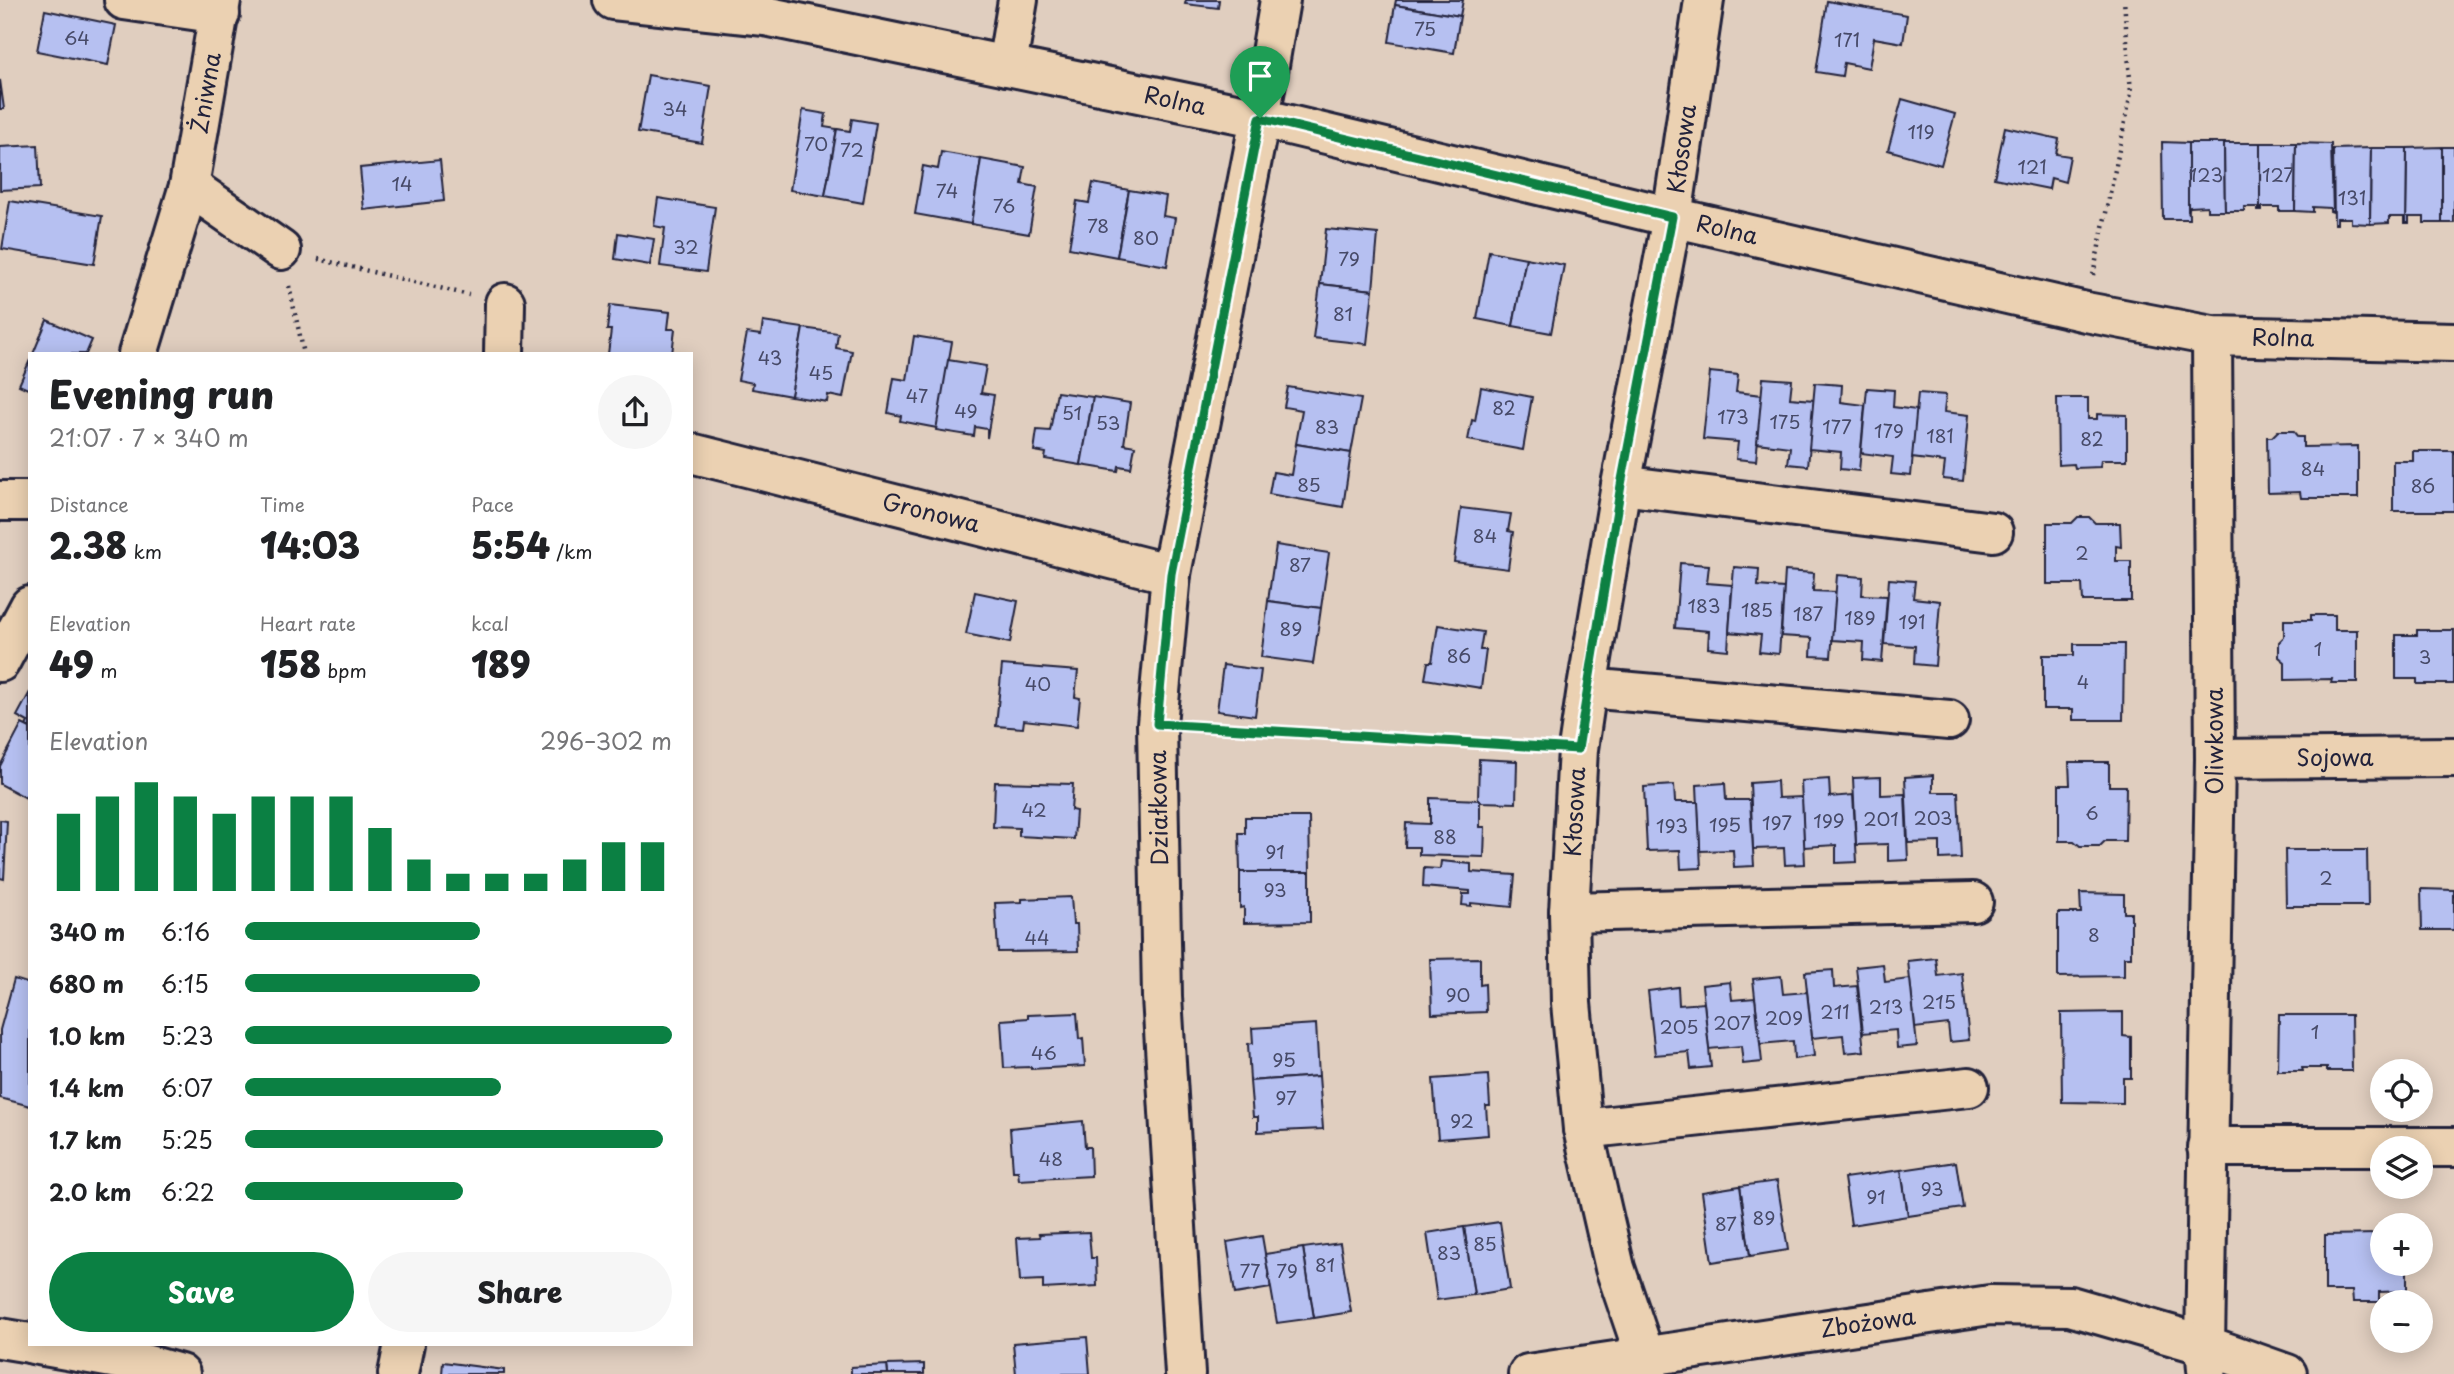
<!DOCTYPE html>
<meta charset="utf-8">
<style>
:root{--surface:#fff;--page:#f6f6f6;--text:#202124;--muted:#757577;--accent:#0b8043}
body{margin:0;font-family:"Playpen Sans",sans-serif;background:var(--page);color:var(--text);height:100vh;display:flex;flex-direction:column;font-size:26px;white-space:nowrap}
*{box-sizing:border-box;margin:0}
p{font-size:23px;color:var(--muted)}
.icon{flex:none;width:38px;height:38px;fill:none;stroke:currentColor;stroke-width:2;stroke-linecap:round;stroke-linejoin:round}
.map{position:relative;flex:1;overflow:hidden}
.side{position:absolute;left:28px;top:352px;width:665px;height:994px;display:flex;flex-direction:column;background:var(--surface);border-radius:0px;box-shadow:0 4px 18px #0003}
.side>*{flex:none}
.tools{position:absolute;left:2370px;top:1059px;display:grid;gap:14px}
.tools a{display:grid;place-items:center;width:63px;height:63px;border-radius:50%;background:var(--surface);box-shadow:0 4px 18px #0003;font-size:35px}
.pin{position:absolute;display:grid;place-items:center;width:60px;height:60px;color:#fff;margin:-72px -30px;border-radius:50% 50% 50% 0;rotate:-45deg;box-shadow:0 0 7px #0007}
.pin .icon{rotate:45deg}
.round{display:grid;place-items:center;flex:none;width:74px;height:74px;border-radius:37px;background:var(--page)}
.summary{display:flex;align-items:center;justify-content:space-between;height:119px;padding:0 21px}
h1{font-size:38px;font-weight:800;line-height:52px}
.stats{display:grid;grid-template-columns:repeat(3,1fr);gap:10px;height:119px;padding:7px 21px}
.stats div{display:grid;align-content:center}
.stats b{font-size:35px;font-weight:800}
.stats small{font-size:19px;font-weight:400}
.stats p{font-size:19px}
.chart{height:196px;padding:14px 21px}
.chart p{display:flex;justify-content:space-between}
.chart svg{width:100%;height:126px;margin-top:7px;stroke:var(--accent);stroke-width:6}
.action{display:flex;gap:14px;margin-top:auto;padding:14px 21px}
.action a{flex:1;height:80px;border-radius:42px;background:var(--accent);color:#fff;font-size:28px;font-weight:800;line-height:80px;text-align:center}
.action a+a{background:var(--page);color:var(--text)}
ul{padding:0 21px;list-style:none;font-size:23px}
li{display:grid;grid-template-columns:112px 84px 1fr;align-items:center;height:52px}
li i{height:18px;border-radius:9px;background:var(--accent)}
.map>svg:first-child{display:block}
.building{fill:#b6c0f1;stroke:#22223b;stroke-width:2}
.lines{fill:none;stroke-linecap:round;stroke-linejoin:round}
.minor-casing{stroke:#22223b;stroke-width:44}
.path{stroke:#22223b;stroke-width:4.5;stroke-dasharray:2 5;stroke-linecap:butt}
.minor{stroke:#ebd1b2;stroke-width:38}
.route-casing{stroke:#fff;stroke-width:14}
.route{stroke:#0b8043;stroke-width:9}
.labels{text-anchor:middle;stroke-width:6;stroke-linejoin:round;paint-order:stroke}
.number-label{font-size:19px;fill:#474a68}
.street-label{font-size:23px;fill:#22223b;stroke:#ebd1b2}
</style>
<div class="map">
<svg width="2454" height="1374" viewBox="0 0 2454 1374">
<rect width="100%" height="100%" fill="#e0cebf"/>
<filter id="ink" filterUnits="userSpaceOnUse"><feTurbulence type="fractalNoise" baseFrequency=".0143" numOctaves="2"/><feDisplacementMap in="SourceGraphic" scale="14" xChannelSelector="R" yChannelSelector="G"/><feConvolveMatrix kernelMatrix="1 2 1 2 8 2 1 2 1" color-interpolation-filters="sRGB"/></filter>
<g filter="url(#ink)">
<!-- building -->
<g class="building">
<polygon points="1186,0 1219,0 1218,8 1185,4"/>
<polygon points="1396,0 1463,0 1460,16 1395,5"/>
<polygon points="1827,1 1907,15 1903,43 1874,38 1869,68 1844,63 1842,76 1816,72"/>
<polygon points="1395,5 1460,16 1454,53 1389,42"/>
<polygon points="45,10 116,25 108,65 37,51"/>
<polygon points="648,75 711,86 702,143 638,132"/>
<polygon points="0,80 4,109 0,109"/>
<polygon points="1902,99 1955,114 1941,165 1888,150"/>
<polygon points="803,110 826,114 824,127 837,129 825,196 790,190"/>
<polygon points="852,119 876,123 863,203 825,196 837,129 850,131"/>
<polygon points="2005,127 2059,139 2056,154 2070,156 2065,182 2051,178 2049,189 1994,178"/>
<polygon points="2162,142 2188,143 2189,219 2163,219"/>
<polygon points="2188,143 2224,143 2225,211 2207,211 2207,206 2190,207 2188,210"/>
<polygon points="2224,143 2260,143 2260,211 2258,211 2258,207 2244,207 2244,211 2225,211"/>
<polygon points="2260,143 2296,143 2295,211 2279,211 2279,207 2262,207 2262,211 2260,211"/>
<polygon points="2296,143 2331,144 2333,212 2330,211 2330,208 2313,207 2313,212 2295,211"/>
<polygon points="38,145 40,188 0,190 0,147"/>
<polygon points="2442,147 2442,223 2424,223 2424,217 2409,217 2409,223 2406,223 2407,148"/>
<rect x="2442" y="147" width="12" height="76"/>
<polygon points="2371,148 2370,224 2351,223 2351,218 2337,218 2337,224 2334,224 2333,149"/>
<polygon points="2371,148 2407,148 2406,223 2404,223 2404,217 2389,217 2389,223 2370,224"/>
<polygon points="941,152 981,159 971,224 915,214 923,166 938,169"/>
<polygon points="981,159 1025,167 1022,184 1037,187 1029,234 971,224"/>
<polygon points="440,160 444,201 364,210 360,168"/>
<polygon points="1093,183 1129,190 1117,257 1069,248 1077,201 1089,203"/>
<polygon points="1129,190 1166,196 1163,216 1175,218 1167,266 1117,257"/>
<polygon points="658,198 715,207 706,272 660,266 665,228 654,226"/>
<polygon points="10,201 102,216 94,264 2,249"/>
<polygon points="1326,229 1378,234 1373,290 1320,284"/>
<polygon points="618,233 654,239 650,265 615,259"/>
<polygon points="1489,251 1526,258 1513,326 1477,319"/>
<polygon points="1526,258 1564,265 1551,333 1513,326"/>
<polygon points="1320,284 1373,290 1367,344 1313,338"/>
<polygon points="610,305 670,312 668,329 675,329 672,354 608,354 611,330 607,330"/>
<polygon points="47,320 92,340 86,354 33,354"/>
<polygon points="763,322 803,328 791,396 752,389 753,383 738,380 747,333 761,335"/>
<polygon points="803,328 838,333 836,348 852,351 843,398 828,395 827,402 791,396"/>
<polygon points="914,336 952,342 937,428 900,421 901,416 888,413 894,378 907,380"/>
<polygon points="30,360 30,390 19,385"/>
<polygon points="948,360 986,366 981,393 994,395 987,438 987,429 975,427 974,436 936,430"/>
<polygon points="1710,372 1738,375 1736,392 1762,395 1756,461 1736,459 1738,442 1703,439"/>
<polygon points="1763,378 1792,380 1790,398 1814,400 1808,466 1788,464 1790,447 1757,443"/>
<polygon points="1815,383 1842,385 1841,402 1865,405 1859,471 1840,469 1841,452 1809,449"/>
<polygon points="1288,387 1361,399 1351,453 1296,444 1302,410 1284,407"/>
<polygon points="1481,387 1532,397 1523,450 1468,440 1472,420 1475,421"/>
<polygon points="1867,388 1894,390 1893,407 1917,410 1911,476 1891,474 1893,457 1861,453"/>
<polygon points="1057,392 1093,397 1081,465 1045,459 1046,453 1034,451 1037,430 1050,431"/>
<polygon points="1918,393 1946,395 1944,412 1969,415 1963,481 1943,479 1945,462 1912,458"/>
<polygon points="1093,397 1130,403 1124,444 1135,446 1131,468 1119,466 1118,471 1081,465"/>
<polygon points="2057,398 2088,398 2088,419 2097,419 2097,414 2127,415 2127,460 2101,460 2100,467 2075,468 2074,464 2058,465"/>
<polygon points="2278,431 2293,431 2298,437 2303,437 2303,447 2358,446 2358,498 2301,498 2300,492 2268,493 2267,437 2272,437"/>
<polygon points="1296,444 1351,453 1343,507 1269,494 1273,472 1291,475"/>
<polygon points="2413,451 2454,451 2454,511 2393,511 2393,461 2413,461"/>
<polygon points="1461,508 1511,514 1508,531 1513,532 1508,569 1454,562"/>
<polygon points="2078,517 2089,517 2095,523 2120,523 2121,547 2116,546 2116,561 2131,561 2131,601 2083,601 2082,584 2047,584 2047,523 2072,523"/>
<polygon points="1276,545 1329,553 1321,608 1268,601"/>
<polygon points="1680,563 1709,565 1707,583 1732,585 1728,650 1708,648 1709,631 1675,628"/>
<polygon points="1734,567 1759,569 1758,586 1784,588 1779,654 1759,652 1761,635 1729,632"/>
<polygon points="1785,571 1814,573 1813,591 1836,592 1831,657 1811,656 1812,638 1781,636"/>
<polygon points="1837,575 1863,577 1862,595 1887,596 1882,662 1863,660 1864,642 1832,640"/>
<polygon points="1889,579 1915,581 1913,598 1940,601 1935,666 1914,664 1915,646 1884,644"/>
<polygon points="975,592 1018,601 1010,643 966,634"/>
<polygon points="1268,601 1321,608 1313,664 1261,657"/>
<polygon points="2311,615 2335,615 2335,630 2357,630 2357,683 2331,683 2332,679 2285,680 2285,662 2279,657 2279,642 2284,637 2284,620 2311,620"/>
<polygon points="1438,625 1483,632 1480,650 1486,650 1481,688 1425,679 1428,662 1432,662"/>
<polygon points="2417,630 2454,630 2454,684 2417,684 2417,679 2396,679 2396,635 2417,635"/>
<polygon points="2074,644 2124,644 2123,720 2073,720 2073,709 2043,709 2043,655 2074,655"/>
<polygon points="1002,665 1078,671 1075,697 1080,698 1077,726 1024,720 1023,728 996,726"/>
<polygon points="1223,665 1261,670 1255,716 1217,711"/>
<polygon points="30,692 30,728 26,726 28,722 17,716"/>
<polygon points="22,724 30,728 30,800 0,784 0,766"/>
<polygon points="1479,759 1517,761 1516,803 1480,802 1478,800"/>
<polygon points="2069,762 2109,762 2109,786 2126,786 2125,841 2105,841 2100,846 2080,846 2074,841 2059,841 2059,785 2070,785"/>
<polygon points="1933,775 1933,792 1958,792 1961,858 1940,859 1940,842 1908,843 1905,777"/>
<polygon points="1881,777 1881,795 1905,794 1908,860 1888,861 1888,844 1856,845 1853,778"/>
<polygon points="1829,779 1830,797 1853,795 1857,862 1836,863 1836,845 1804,847 1801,781"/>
<polygon points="1777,781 1778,798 1802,797 1805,864 1785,865 1784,848 1753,849 1750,783"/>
<polygon points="995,782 1073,784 1071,810 1076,811 1074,839 1019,836 1019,828 993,827"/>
<polygon points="1725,783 1726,800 1750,800 1754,866 1734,867 1733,850 1700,851 1697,785"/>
<polygon points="1674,785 1675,802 1698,802 1701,868 1681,869 1680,850 1647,851 1644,787"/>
<polygon points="1430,798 1480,800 1480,827 1485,827 1484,857 1419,855 1419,847 1405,847 1406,823 1430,824"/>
<polygon points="1245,817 1309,817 1310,872 1240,872 1239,833 1245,833"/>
<polygon points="0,820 7,821 4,879 0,878"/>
<polygon points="2285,850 2367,850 2368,906 2286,906"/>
<polygon points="1441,861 1471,864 1471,872 1515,875 1512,907 1471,903 1471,906 1462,905 1463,894 1470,894 1470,891 1423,887 1424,868 1440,869"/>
<polygon points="1240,872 1310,872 1310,922 1244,923 1244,907 1240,908"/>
<polygon points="2421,889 2454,890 2454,930 2422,930"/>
<polygon points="2080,893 2124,894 2124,913 2131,913 2131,957 2124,957 2124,976 2058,977 2058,913 2081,913"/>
<polygon points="1071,897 1073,924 1077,924 1078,951 998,952 995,903 1022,902 1022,899"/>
<polygon points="1480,958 1480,985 1485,984 1486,1012 1432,1014 1430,959"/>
<polygon points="1936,958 1938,976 1962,973 1969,1040 1950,1042 1948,1024 1915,1028 1908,961"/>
<polygon points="1883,964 1885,982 1910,979 1917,1046 1897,1048 1896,1030 1863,1033 1856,967"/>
<polygon points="1833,970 1834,988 1857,986 1864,1051 1845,1053 1843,1035 1812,1038 1805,972"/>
<polygon points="1781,976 1783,994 1807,992 1814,1056 1794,1059 1793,1041 1760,1044 1753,979"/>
<polygon points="14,979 30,984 30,1106 0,1098 0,1030"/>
<polygon points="1730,982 1732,1000 1755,998 1762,1062 1743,1064 1741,1046 1709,1049 1702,985"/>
<polygon points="1678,987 1679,1005 1704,1003 1711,1067 1691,1069 1689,1052 1655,1055 1648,991"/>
<polygon points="2123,1012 2123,1036 2131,1037 2131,1078 2123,1078 2123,1103 2062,1102 2061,1013"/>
<polygon points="1077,1013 1079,1039 1083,1038 1085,1066 1031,1069 1031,1067 1004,1068 1001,1020 1028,1018 1028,1015"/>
<polygon points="2279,1015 2351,1015 2352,1071 2327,1071 2327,1068 2302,1068 2303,1071 2278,1071"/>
<polygon points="1316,1024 1319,1076 1250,1081 1248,1044 1253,1043 1252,1028"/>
<polygon points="1488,1075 1490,1106 1486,1106 1488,1135 1438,1139 1433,1079"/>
<polygon points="1319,1076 1323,1129 1258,1132 1258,1117 1253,1117 1250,1081"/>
<polygon points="1083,1121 1085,1147 1090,1147 1091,1176 1019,1180 1018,1171 1013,1171 1010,1128"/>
<polygon points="1956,1162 1963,1208 1908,1216 1901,1170"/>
<polygon points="1901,1170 1908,1216 1851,1225 1844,1178"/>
<polygon points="1777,1181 1788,1250 1750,1256 1740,1186"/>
<polygon points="1740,1186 1750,1256 1712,1262 1702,1192"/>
<polygon points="1500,1222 1510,1289 1474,1295 1464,1227"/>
<polygon points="1464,1227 1474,1295 1437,1300 1427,1233"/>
<polygon points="1089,1232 1091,1258 1096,1258 1097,1286 1043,1289 1043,1280 1020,1281 1017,1238 1040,1237 1039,1234"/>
<polygon points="2377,1234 2382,1234 2382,1264 2407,1264 2407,1291 2379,1292 2379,1302 2353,1302 2352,1291 2325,1291 2325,1235"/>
<polygon points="1262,1236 1271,1288 1235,1294 1227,1242"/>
<polygon points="1340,1243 1351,1312 1314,1318 1303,1248"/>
<polygon points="1303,1248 1314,1318 1277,1323 1265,1254"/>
<polygon points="1087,1337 1090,1374 1016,1374 1013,1343"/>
<polygon points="443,1362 504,1370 504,1374 442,1374"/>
<polygon points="924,1364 924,1374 888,1374 887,1365"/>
<polygon points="887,1365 888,1374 851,1374 851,1367"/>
</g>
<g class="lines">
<defs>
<g id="minor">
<polyline points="124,0 220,14"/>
<polyline points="613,0 765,16 1260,118 1672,217 2086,312 2212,336 2454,342"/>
<polyline points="1007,66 1018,0"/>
<polyline points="189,186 281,250"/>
<polyline points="2212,336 2215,759 2205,1345 2287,1374"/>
<polyline points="138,354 189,186 221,0"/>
<polyline points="504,354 505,303"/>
<polyline points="691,453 1171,574"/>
<polyline points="1621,485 1993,532"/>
<polyline points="0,501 30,501"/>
<polyline points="0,662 30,606"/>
<polyline points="1587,688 1949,720"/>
<polyline points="2215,759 2454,757"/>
<polyline points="1569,912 1973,902"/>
<polyline points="1583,1129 1969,1087"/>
<polyline points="2207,1147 2454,1147"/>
<polyline points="0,1338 30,1343"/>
<polyline points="33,1344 141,1363 180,1374"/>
<polyline points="398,1374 404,1344"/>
<polyline points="1185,1374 1162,997 1157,724 1171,574 1260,118 1280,0"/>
<polyline points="1528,1374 1990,1305 2070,1306 2205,1345 2207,1369"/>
<polyline points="1647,1374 1645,1356 1615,1268 1583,1129 1571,1003 1569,912 1578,749 1587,688 1621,485 1672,217 1704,0"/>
</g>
</defs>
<!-- minor casing -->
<use href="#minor" class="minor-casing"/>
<!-- path -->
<g class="path">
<polyline points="318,259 469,295"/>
<polyline points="2093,275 2131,93 2124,0"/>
<polyline points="289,286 304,354"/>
<polyline points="1197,727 1541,747"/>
</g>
<!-- minor -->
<use href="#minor" class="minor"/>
</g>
</g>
<g class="lines" filter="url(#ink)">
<defs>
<polygon id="route" points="1260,118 1672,217 1621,485 1578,749 1157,724 1171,574"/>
</defs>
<!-- route casing -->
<use href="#route" class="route-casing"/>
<!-- route -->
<use href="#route" class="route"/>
</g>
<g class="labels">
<!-- number labels -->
<g class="number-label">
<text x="1425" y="36">75</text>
<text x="77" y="45">64</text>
<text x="1847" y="47">171</text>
<text x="675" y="116">34</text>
<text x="1921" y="139">119</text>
<text x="816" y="151">70</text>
<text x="852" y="157">72</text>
<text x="2032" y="174">121</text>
<text x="2206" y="182">123</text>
<text x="2278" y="182">127</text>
<text x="402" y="191">14</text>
<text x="947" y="198">74</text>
<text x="2352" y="205">131</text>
<text x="1004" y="213">76</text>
<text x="1098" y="233">78</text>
<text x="1146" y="245">80</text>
<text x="686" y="254">32</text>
<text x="1349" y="266">79</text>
<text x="1343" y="321">81</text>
<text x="770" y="365">43</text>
<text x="821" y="380">45</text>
<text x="917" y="403">47</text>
<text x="1504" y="415">82</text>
<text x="966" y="418">49</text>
<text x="1072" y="420">51</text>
<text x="1733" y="424">173</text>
<text x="1785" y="429">175</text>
<text x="1108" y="430">53</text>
<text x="1327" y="434">83</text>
<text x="1837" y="434">177</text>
<text x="1889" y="438">179</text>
<text x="1940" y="443">181</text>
<text x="2092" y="446">82</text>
<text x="2313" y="476">84</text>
<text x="1309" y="492">85</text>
<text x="2423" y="493">86</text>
<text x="1485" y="543">84</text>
<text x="2082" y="560">2</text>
<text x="1300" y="572">87</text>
<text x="1704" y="613">183</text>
<text x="1757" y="617">185</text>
<text x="1808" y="621">187</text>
<text x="1860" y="625">189</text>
<text x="1912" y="629">191</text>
<text x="1291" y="636">89</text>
<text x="2318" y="656">1</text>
<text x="1459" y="663">86</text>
<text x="2425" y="664">3</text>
<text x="2083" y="689">4</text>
<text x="1038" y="691">40</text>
<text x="1034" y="817">42</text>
<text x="2092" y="820">6</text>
<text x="1933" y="825">203</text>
<text x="1881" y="826">201</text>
<text x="1829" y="828">199</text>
<text x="1777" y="830">197</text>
<text x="1725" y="832">195</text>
<text x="1672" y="833">193</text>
<text x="1445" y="844">88</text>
<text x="1275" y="859">91</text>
<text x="2326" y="885">2</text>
<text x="1275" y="897">93</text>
<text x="2094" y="942">8</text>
<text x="1037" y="945">44</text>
<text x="1458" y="1002">90</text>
<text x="1939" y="1009">215</text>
<text x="1886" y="1014">213</text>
<text x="1835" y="1019">211</text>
<text x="1784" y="1025">209</text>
<text x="1732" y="1030">207</text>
<text x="1679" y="1034">205</text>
<text x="2315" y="1039">1</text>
<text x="1044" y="1060">46</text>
<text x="1284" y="1067">95</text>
<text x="1286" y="1105">97</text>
<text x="1462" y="1128">92</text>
<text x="1051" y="1166">48</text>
<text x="1932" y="1196">93</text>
<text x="1876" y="1204">91</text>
<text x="1764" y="1225">89</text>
<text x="1726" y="1231">87</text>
<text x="1485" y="1251">85</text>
<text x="1449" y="1260">83</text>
<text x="1325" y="1272">81</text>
<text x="1250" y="1278">77</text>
<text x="1287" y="1278">79</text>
</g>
<!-- street labels -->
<g class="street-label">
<text transform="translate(206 93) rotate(-80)" y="8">Żniwna</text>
<text transform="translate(1175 101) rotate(12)" y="8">Rolna</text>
<text transform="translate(1682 149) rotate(-82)" y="8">Kłosowa</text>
<text transform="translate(1727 230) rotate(13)" y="8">Rolna</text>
<text transform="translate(2283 338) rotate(1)" y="8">Rolna</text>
<text transform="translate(931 513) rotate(14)" y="8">Gronowa</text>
<text transform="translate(2215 741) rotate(-90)" y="8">Oliwkowa</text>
<text x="2335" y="766">Sojowa</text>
<text transform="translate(1159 808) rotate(-91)" y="8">Działkowa</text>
<text transform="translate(1575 812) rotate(-87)" y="8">Kłosowa</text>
<text transform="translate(1868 1323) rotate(-8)" y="8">Zbożowa</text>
</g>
</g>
</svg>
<div class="tools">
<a><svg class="icon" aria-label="locate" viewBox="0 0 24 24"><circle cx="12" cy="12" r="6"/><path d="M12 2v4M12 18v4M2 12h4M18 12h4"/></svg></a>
<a><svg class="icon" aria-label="layers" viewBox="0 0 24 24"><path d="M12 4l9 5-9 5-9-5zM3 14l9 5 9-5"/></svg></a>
<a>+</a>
<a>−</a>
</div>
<div class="pin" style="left:1260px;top:118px;background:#1e9e55"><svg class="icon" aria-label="arrive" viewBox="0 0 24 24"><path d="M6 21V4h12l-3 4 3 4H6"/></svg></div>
<section class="side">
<div class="summary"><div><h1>Evening run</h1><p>21:07 · 7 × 340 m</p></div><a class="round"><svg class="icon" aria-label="share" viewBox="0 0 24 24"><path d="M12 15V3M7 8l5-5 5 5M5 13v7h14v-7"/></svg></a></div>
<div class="stats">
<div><p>Distance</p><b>2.38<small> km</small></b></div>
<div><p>Time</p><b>14:03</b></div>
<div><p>Pace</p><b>5:54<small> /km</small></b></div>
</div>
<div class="stats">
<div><p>Elevation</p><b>49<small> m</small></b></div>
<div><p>Heart rate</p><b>158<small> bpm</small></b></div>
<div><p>kcal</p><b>189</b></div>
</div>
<div class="chart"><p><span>Elevation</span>296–302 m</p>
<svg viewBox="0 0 160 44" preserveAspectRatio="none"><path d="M5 44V17M15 44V11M25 44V6M35 44V11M45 44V17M55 44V11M65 44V11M75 44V11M85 44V22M95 44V33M105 44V38M115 44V38M125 44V38M135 44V33M145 44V27M155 44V27"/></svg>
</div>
<ul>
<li><b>340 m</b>6:16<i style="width:55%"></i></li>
<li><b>680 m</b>6:15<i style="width:55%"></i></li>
<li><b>1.0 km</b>5:23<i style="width:100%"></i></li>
<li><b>1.4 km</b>6:07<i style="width:60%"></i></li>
<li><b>1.7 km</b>5:25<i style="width:98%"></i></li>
<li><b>2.0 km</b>6:22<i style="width:51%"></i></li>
</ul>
<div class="action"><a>Save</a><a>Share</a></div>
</section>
</div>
